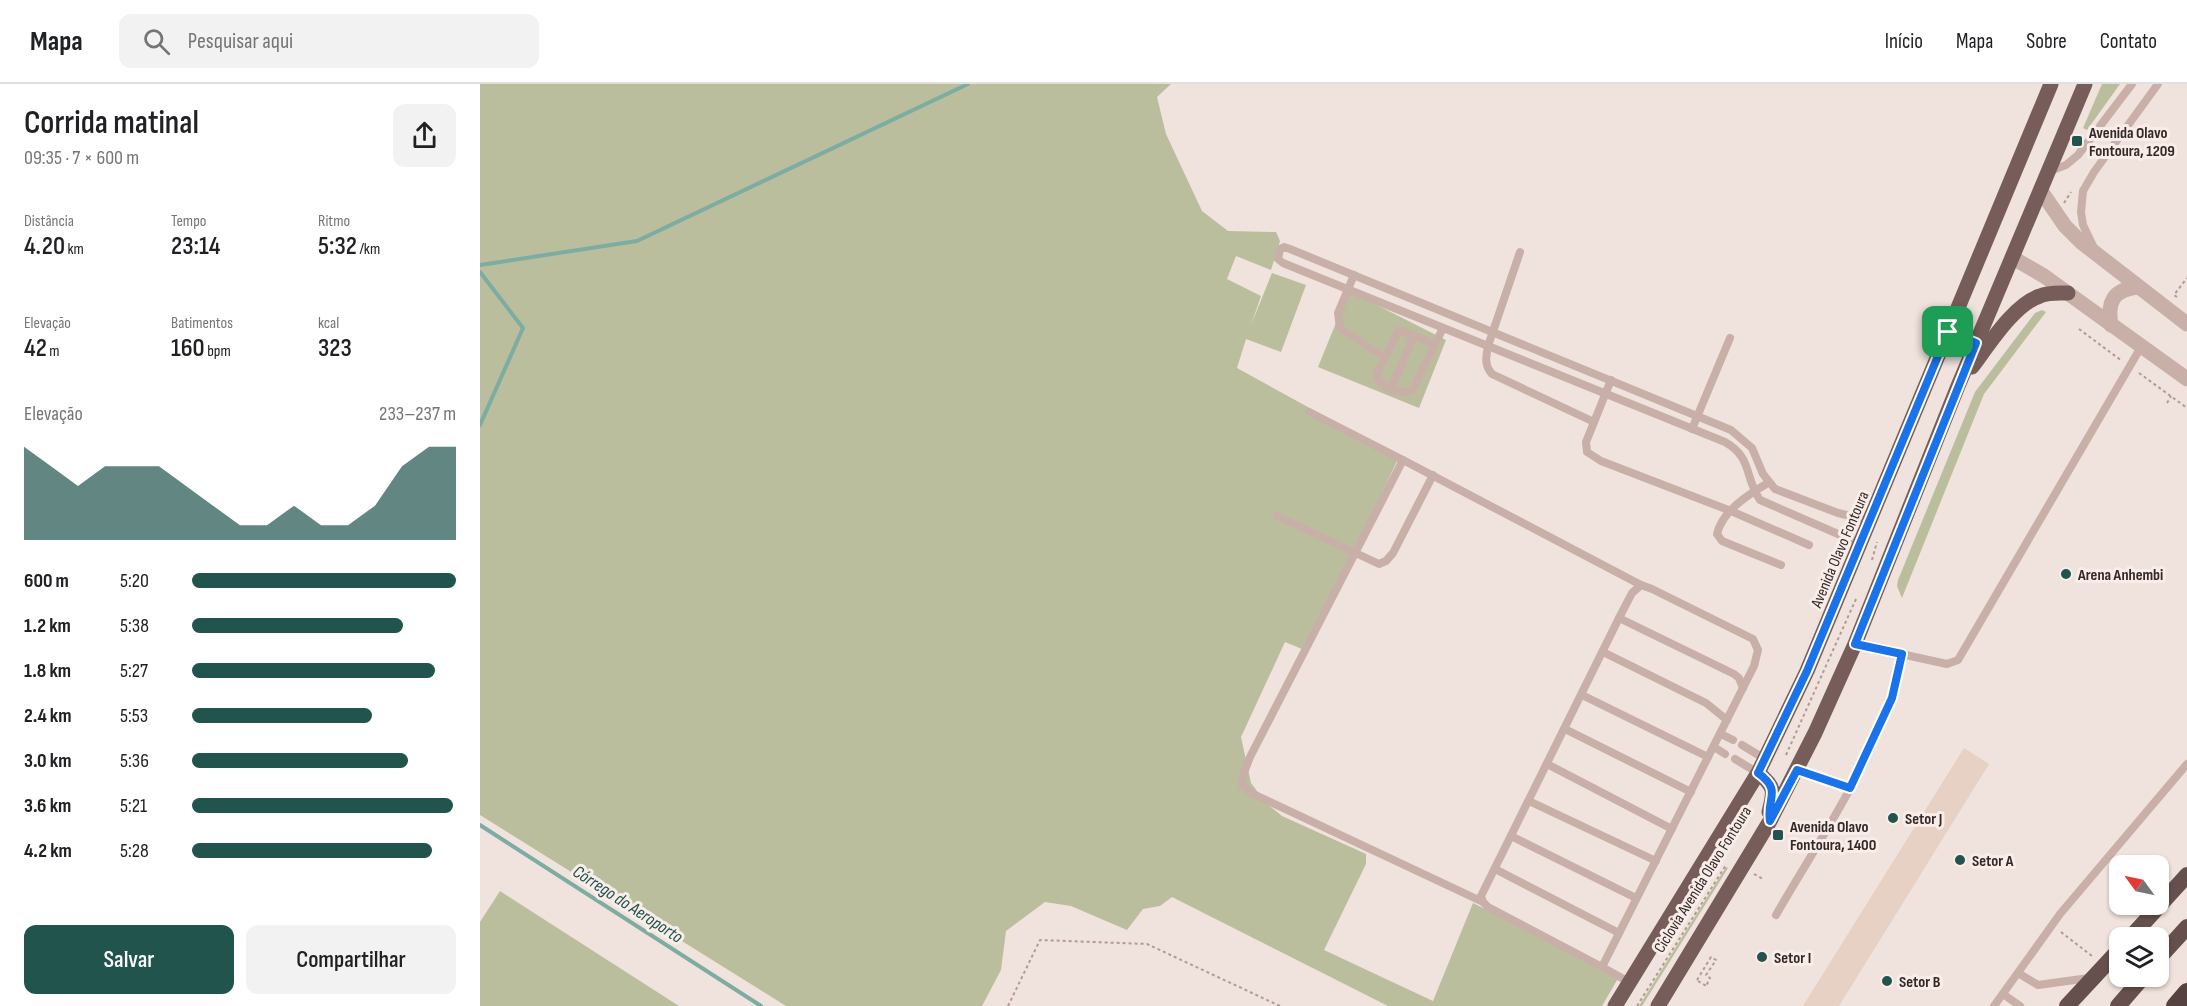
<!DOCTYPE html>
<html lang="pt">
<meta charset="utf-8">
<style>
:root{--surface:#fff;--page:#f2f2f2;--text:#202124;--muted:#757577;--line:#e0e0e0;--accent:#20544c}
body{margin:0;font-family:"Sofia Sans Condensed",sans-serif;background:var(--page);color:var(--text);height:100vh;display:flex;flex-direction:column;font-size:22px;white-space:nowrap}
*{box-sizing:border-box;margin:0}
p{font-size:20px;color:var(--muted)}
.icon{flex:none;width:33px;height:33px;fill:none;stroke:currentColor;stroke-width:2;stroke-linecap:round;stroke-linejoin:round}
.map{position:relative;flex:1;overflow:hidden}
.sheet{display:flex;flex-direction:column;background:var(--surface);width:480px}
.sheet>*{flex:none}
.needle{width:39px;rotate:303deg}
.fabs{position:absolute;left:1629px;top:771px;display:grid;gap:12px}
.fabs a{display:grid;place-items:center;width:60px;height:60px;border-radius:12px;background:var(--surface);box-shadow:0 2px 4px #0004;font-size:30px}
.pin{position:absolute;display:grid;place-items:center;width:51px;height:51px;color:#fff;margin:-26px;border-radius:12px;box-shadow:0 3px 9px #0006}
.round{display:grid;place-items:center;flex:none;width:63px;height:63px;border-radius:12px;background:var(--page)}
.summary{display:flex;align-items:center;justify-content:space-between;height:102px;padding:0 24px}
h1{font-size:33px;font-weight:600;line-height:45px}
.metrics{display:grid;grid-template-columns:repeat(3,1fr);gap:9px;height:102px;padding:6px 24px}
.metrics div{display:grid;align-content:center}
.metrics b{font-size:26px;font-weight:600}
.metrics small{font-size:16px;font-weight:400}
.metrics p{font-size:16px}
.chart{height:168px;padding:12px 24px}
.chart p{display:flex;justify-content:space-between}
.chart svg{width:100%;height:108px;margin-top:6px;fill:var(--accent);opacity:.7}
.action{display:flex;gap:12px;margin-top:auto;padding:12px 24px}
.action a{flex:1;height:69px;border-radius:12px;background:var(--accent);color:#fff;font-size:24px;font-weight:600;line-height:69px;text-align:center}
.action a+a{background:var(--page);color:var(--text)}
ul{padding:0 24px;list-style:none;font-size:20px}
li{display:grid;grid-template-columns:96px 72px 1fr;align-items:center;height:45px}
li i{height:15px;border-radius:8px;background:var(--accent)}
header{display:flex;align-items:center;gap:36px;box-sizing:border-box;height:84px;padding:0 30px;background:var(--surface);border-bottom:2px solid var(--line)}
header strong{font-size:28px}
nav{display:flex;gap:33px;margin-inline-start:auto;font-size:21px}
.search{width:420px;height:54px;background:var(--page);display:flex;align-items:center;gap:15px;box-sizing:border-box;padding:0 21px;border-radius:12px;color:var(--muted);font-size:22px}
main{display:flex;flex:1;min-height:0}
.map>svg:first-child{display:block}
.green{fill:#bbbe9d}
.plaza{fill:#e7d0c4}
.lines{fill:none;stroke-linecap:round;stroke-linejoin:round}
.stream{stroke:#7daca3;stroke-width:4}
.path{stroke:#b39a93;stroke-width:2;stroke-dasharray:3 3;stroke-linecap:butt}
.service{stroke:#c8b0a9;stroke-width:8}
.tertiary{stroke:#c8b0a9;stroke-width:15}
.primary{stroke:#765d5a;stroke-width:15}
.trunk{stroke:#66504d;stroke-width:16}
.motorway{stroke:#564240;stroke-width:18}
.route-casing{stroke:#fff;stroke-width:12}
.route{stroke:#1a73e8;stroke-width:8}
.poi-dot{fill:#20544c;stroke:#f8ede8;stroke-width:2}
.labels{text-anchor:middle;stroke-width:6;stroke-linejoin:round;paint-order:stroke}
.poi-label{font-size:16px;font-weight:bold;fill:#352928;stroke:#f8ede8;text-anchor:start}
.street-label{font-size:16px;fill:#352928;stroke:#f8ede8}
.water-label{font-size:18px;font-style:italic;fill:#20544c;stroke:#f8ede8}
</style>
<header>
<strong>Mapa</strong>
<div class="search"><svg class="icon" aria-label="search" viewBox="0 0 24 24"><circle cx="10" cy="10" r="6"/><path d="M15 15l6 6"/></svg>Pesquisar aqui</div>
<nav><a>Início</a><a>Mapa</a><a>Sobre</a><a>Contato</a></nav>
</header>
<main>
<section class="sheet">
<div class="summary"><div><h1>Corrida matinal</h1><p>09:35 · 7 × 600 m</p></div><a class="round"><svg class="icon" aria-label="share" viewBox="0 0 24 24"><path d="M12 15V3M7 8l5-5 5 5M5 13v7h14v-7"/></svg></a></div>
<div class="metrics">
<div><p>Distância</p><b>4.20<small> km</small></b></div>
<div><p>Tempo</p><b>23:14</b></div>
<div><p>Ritmo</p><b>5:32<small> /km</small></b></div>
</div>
<div class="metrics">
<div><p>Elevação</p><b>42<small> m</small></b></div>
<div><p>Batimentos</p><b>160<small> bpm</small></b></div>
<div><p>kcal</p><b>323</b></div>
</div>
<div class="chart"><p><span>Elevação</span>233–237 m</p>
<svg viewBox="0 0 160 44" preserveAspectRatio="none"><path d="M0 44V6L10 14L20 22L30 14L40 14L50 14L60 22L70 30L80 38L90 38L100 30L110 38L120 38L130 30L140 14L150 6L160 6V44z"/></svg>
</div>
<ul>
<li><b>600 m</b>5:20<i style="width:100%"></i></li>
<li><b>1.2 km</b>5:38<i style="width:80%"></i></li>
<li><b>1.8 km</b>5:27<i style="width:92%"></i></li>
<li><b>2.4 km</b>5:53<i style="width:68%"></i></li>
<li><b>3.0 km</b>5:36<i style="width:82%"></i></li>
<li><b>3.6 km</b>5:21<i style="width:99%"></i></li>
<li><b>4.2 km</b>5:28<i style="width:91%"></i></li>
</ul>
<div class="action"><a>Salvar</a><a>Compartilhar</a></div>
</section>
<div class="map">
<svg width="1707" height="922" viewBox="0 0 1707 922">
<rect width="100%" height="100%" fill="#f0e2dc"/>
<!-- green -->
<g class="green">
<polygon points="0,0 691,0 677,13 686,50 722,127 748,147 796,148 800,157 791,186 756,172 747,195 781,212 771,241 792,189 826,201 801,268 766,255 757,284 919,373 884,447 822,565 805,558 761,653 771,699 786,719 802,732 886,770 886,780 844,866 953,917 993,819 1140,891 1122,922 908,922 692,813 680,822 663,825 647,846 591,822 565,818 526,847 521,886 502,922 306,922 0,731"/>
<polygon points="1622,0 1640,0 1607,46 1603,44"/>
<polygon points="869,207 966,256 939,324 838,283"/>
<polygon points="1562,226 1566,228 1504,310 1422,514 1417,502 1418,496 1495,308 1555,229"/>
<polygon points="1246,783 1248,784 1162,922 1159,922"/>
<polygon points="20,807 199,922 0,922 0,838"/>
</g>
<!-- plaza -->
<polygon class="plaza" points="1484,664 1509,680 1359,922 1323,922"/>
<g class="lines">
<!-- stream -->
<g class="stream">
<polyline points="0,181 157,157 488,0"/>
<polyline points="0,188 43,244 0,341"/>
<polyline points="0,741 281,922"/>
</g>
<!-- path -->
<g class="path">
<polyline points="1656,45 1666,53"/>
<polyline points="1584,119 1591,108"/>
<polyline points="1697,213 1694,211 1707,194"/>
<polyline points="1599,245 1642,277"/>
<polyline points="1659,289 1707,324"/>
<polyline points="1687,319 1691,312"/>
<polyline points="1392,476 1397,458"/>
<polyline points="1306,671 1376,515"/>
<polyline points="1274,790 1283,795"/>
<polyline points="1581,848 1612,872"/>
<polyline points="1217,896 1231,873 1236,876 1226,891 1230,894 1226,902"/>
<polyline points="1218,897 1228,903"/>
<polyline points="528,922 560,856 667,860 800,922"/>
<polyline points="1157,922 1246,781"/>
</g>
<!-- service -->
<g class="service">
<polyline points="1570,87 1586,81 1598,71 1652,0"/>
<polyline points="1614,164 1603,141 1601,128 1603,107 1614,88 1678,0"/>
<path d="M 1040,168 L 1008,262 C 1006,273 1004,281 1012,290 L 1114,338"/>
<polyline points="874,191 858,229 860,244 904,273"/>
<path d="M 955,260 L 919,246 L 897,289 C 896,303 921,311 932,307 L 963,244"/>
<polyline points="1131,296 1106,358 1107,368 1121,377 1251,427 1329,461"/>
<polyline points="911,304 934,252"/>
<polyline points="829,328 923,376"/>
<polyline points="1212,345 1250,254"/>
<path d="M 1288,399 C 1269,410 1242,427 1237,450 L 1242,457 L 1301,481"/>
<polyline points="797,432 899,480 906,477 913,469 953,391"/>
<path d="M 1381,460 L 1280,416 C 1264,393 1273,374 1245,358 L 803,179 L 798,175 L 800,165 L 804,163 L 810,165 L 1251,346 L 1272,364 L 1283,390 L 1295,405 L 1358,429 L 1391,437"/>
<polygon points="1161,501 1172,505 1273,555 1278,566 1274,582 1122,883 1008,823 1003,818 1001,812 1139,534 1152,509"/>
<polyline points="1139,534 1254,590 1259,594 1263,604"/>
<polyline points="1375,560 1467,580 1478,576 1661,263"/>
<polyline points="1123,568 1226,619 1247,636"/>
<polyline points="1102,611 1228,673"/>
<polyline points="1085,645 1211,708"/>
<polyline points="1241,650 1253,656"/>
<polyline points="1262,661 1285,675"/>
<polyline points="1234,663 1245,670"/>
<polyline points="1255,675 1278,689"/>
<polyline points="1067,680 1192,745"/>
<polyline points="1317,686 1370,704"/>
<polyline points="1049,717 1176,777"/>
<polyline points="1031,752 1156,814"/>
<polyline points="1015,785 1139,849"/>
<polyline points="1003,818 769,708 762,700 763,691 770,673 923,376 1161,501"/>
<path d="M 1296,831 C 1343,749 1405,663 1422,570"/>
<polyline points="1122,883 1149,898"/>
<polyline points="1538,889 1558,901 1609,894"/>
<polyline points="1523,910 1540,922"/>
<polyline points="1514,922 1580,830 1707,680"/>
</g>
<!-- tertiary -->
<g class="tertiary">
<polyline points="1561,107 1585,142 1601,158 1707,240"/>
<polyline points="1533,174 1564,192 1707,295"/>
<path d="M 1631,241 C 1627,218 1633,206 1657,203"/>
</g>
<!-- primary -->
<g class="primary">
<polyline points="1468,248 1496,259"/>
<path d="M 1492,283 C 1508,262 1534,220 1560,212 C 1569,208 1578,209 1588,209"/>
<path d="M 1278,689 C 1296,703 1294,708 1289,728"/>
<polyline points="1135,922 1278,689 1327,587 1571,0"/>
<polyline points="1178,922 1290,737 1335,649 1375,560 1478,302 1605,0"/>
</g>
<!-- trunk -->
<g class="trunk">
<polyline points="1650,854 1707,791"/>
<polyline points="1678,875 1707,843"/>
<polyline points="1587,922 1640,865"/>
<polyline points="1638,922 1664,892"/>
</g>
<!-- motorway -->
<polyline class="motorway" points="1695,922 1707,908"/>
</g>
<g class="lines">
<defs>
<path id="route" d="M 1468,248 L 1496,259 L 1375,560 L 1422,570 L 1412,614 L 1370,704 L 1317,686 L 1290,737 C 1286,714 1303,707 1278,689 L 1327,587 Z"/>
</defs>
<!-- route casing -->
<use href="#route" class="route-casing"/>
<!-- route -->
<use href="#route" class="route"/>
</g>
<!-- markers -->
<g class="poi-dot">
<rect x="1591" y="51" width="12" height="12" rx="3"/>
<circle cx="1586" cy="490" r="6"/>
<circle cx="1413" cy="734" r="6"/>
<rect x="1292" y="745" width="12" height="12" rx="3"/>
<circle cx="1480" cy="776" r="6"/>
<circle cx="1282" cy="873" r="6"/>
<circle cx="1407" cy="897" r="6"/>
</g>
<g class="labels">
<!-- poi labels -->
<g class="poi-label">
<text x="1609" y="54">Avenida Olavo<tspan x="1609" dy="18">Fontoura, 1209</tspan></text>
<text x="1598" y="496">Arena Anhembi</text>
<text x="1425" y="740">Setor J</text>
<text x="1310" y="748">Avenida Olavo<tspan x="1310" dy="18">Fontoura, 1400</tspan></text>
<text x="1492" y="782">Setor A</text>
<text x="1294" y="879">Setor I</text>
<text x="1419" y="903">Setor B</text>
</g>
<!-- street labels -->
<g class="street-label">
<text transform="translate(1359 465) rotate(-67)" y="6">Avenida Olavo Fontoura</text>
<text transform="translate(1222 795) rotate(-58)" y="6">Ciclovia Avenida Olavo Fontoura</text>
</g>
<!-- water labels -->
<g class="water-label">
<text transform="translate(148 820) rotate(33)" y="6">Córrego do Aeroporto</text>
</g>
</g>
</svg>
<div class="fabs">
<a><svg class="needle" viewBox="-14 -14 28 28"><path d="M0-13l5 13h-10z" fill="#e53935"/><path d="M0 13l5-13h-10z" fill="#757577"/></svg></a>
<a><svg class="icon" aria-label="layers" viewBox="0 0 24 24"><path d="M12 4l9 5-9 5-9-5zM3 14l9 5 9-5"/></svg></a>
</div>
<div class="pin" style="left:1468px;top:248px;background:#1e9e55"><svg class="icon" aria-label="arrive" viewBox="0 0 24 24"><path d="M6 21V4h12l-3 4 3 4H6"/></svg></div>
</div>
</main>
